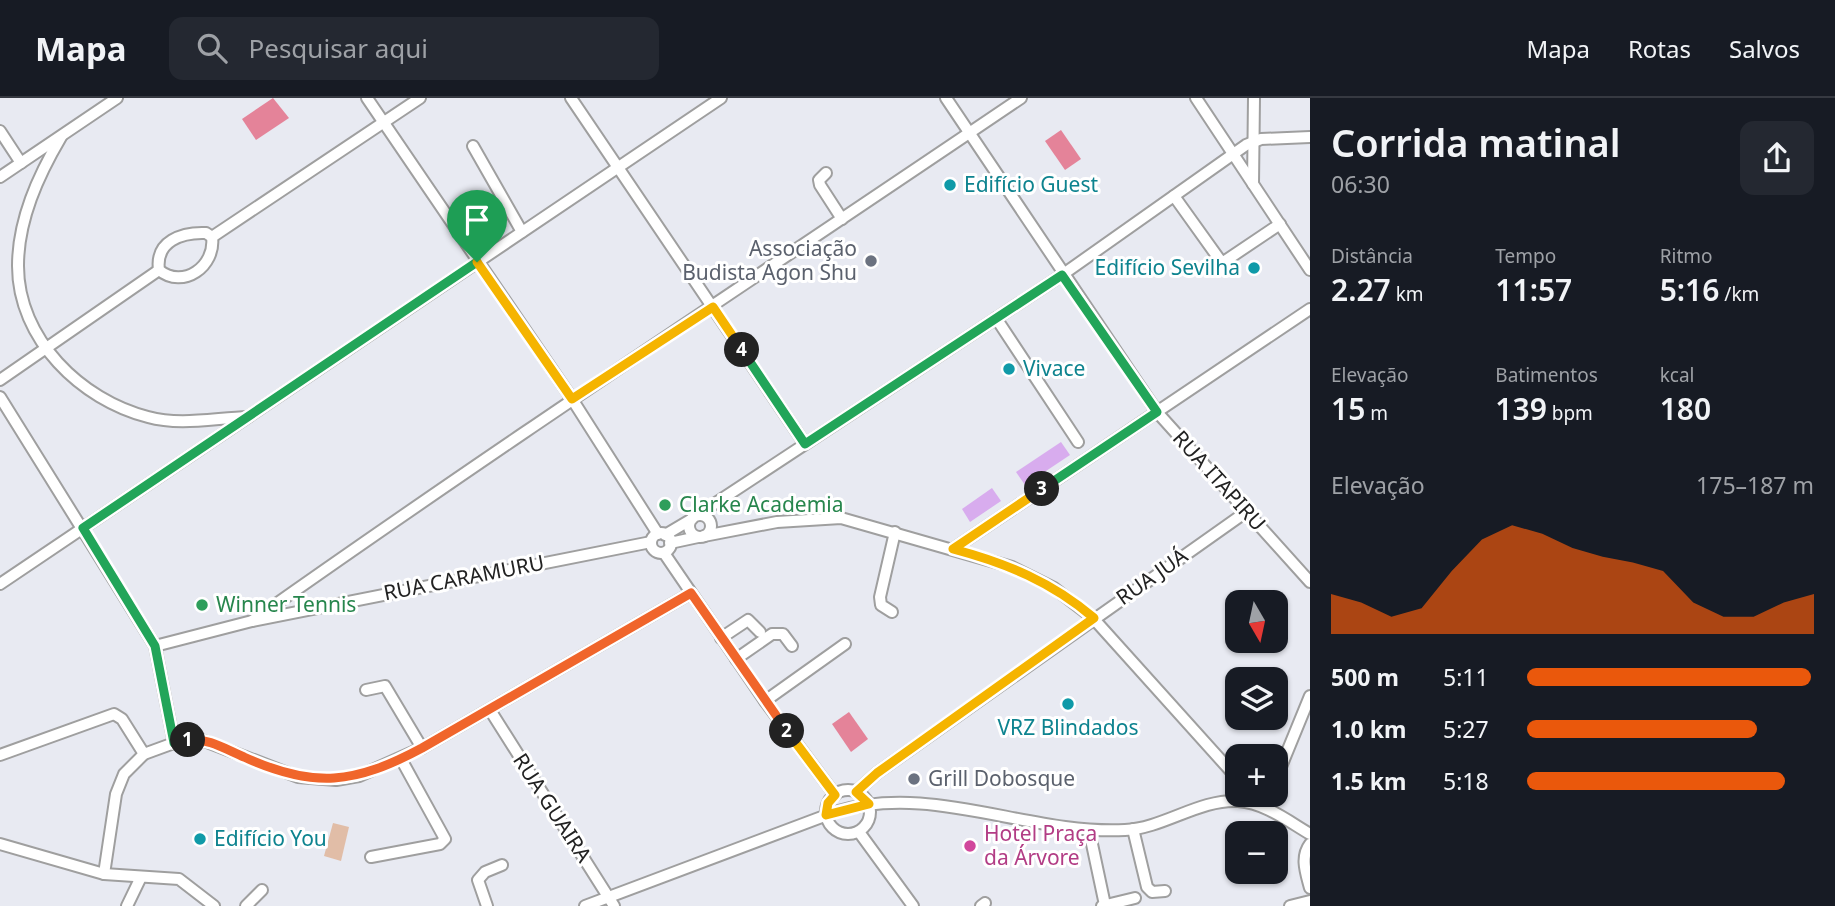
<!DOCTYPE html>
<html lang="pt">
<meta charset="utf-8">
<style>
:root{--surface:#171b24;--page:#242831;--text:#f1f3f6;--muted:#9ea1a6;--line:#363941;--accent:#ea580c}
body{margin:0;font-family:"Noto Sans",sans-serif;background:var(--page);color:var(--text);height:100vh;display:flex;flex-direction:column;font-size:26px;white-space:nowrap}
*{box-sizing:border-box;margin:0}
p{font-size:23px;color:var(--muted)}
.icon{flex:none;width:38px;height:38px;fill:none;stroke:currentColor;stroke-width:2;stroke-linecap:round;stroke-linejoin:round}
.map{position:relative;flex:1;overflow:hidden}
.details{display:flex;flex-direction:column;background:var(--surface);width:525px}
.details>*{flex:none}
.needle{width:46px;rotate:171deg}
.tools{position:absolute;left:1225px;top:492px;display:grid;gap:14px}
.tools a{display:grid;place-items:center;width:63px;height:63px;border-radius:14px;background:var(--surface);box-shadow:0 2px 5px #0004;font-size:35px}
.pin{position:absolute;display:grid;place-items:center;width:60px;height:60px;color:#fff;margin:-72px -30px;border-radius:50% 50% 50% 0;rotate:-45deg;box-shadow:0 0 7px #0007}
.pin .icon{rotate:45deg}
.km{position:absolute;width:35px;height:35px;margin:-18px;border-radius:50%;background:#222;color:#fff;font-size:19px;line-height:35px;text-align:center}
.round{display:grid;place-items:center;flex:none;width:74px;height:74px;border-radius:14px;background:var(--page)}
.head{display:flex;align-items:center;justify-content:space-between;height:119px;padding:0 21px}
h1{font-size:38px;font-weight:600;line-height:52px}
.figures{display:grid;grid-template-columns:repeat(3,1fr);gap:10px;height:119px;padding:7px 21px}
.figures div{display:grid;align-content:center}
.figures b{font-size:30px;font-weight:600}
.figures small{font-size:19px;font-weight:400}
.figures p{font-size:19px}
.chart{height:196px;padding:14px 21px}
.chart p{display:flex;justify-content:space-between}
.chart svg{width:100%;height:126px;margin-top:7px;fill:var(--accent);opacity:.7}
ul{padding:0 21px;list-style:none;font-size:23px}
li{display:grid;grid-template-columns:112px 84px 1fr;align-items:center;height:52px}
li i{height:18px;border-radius:9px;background:var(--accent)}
header{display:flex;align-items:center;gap:42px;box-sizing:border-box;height:98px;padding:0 35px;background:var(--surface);border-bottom:2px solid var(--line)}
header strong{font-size:33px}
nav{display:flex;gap:38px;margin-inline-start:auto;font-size:24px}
.search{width:490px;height:63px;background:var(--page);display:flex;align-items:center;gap:18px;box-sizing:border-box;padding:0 24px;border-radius:14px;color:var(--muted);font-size:26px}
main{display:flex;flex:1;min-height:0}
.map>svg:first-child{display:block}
.grass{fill:#d8acee}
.pitch{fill:#e48399}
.water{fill:#e1bda7}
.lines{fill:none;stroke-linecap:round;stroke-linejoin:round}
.minor-casing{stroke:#9f9f9f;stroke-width:14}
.minor{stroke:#fff;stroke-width:10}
.split-1-casing{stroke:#fff;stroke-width:14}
.split-2-casing{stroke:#fff;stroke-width:14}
.split-3-casing{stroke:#fff;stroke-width:14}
.split-4-casing{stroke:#fff;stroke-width:14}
.split-5-casing{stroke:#fff;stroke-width:14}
.split-1{stroke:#22a559;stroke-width:9}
.split-2{stroke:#f0652b;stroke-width:9}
.split-3{stroke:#f5b400;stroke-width:9}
.split-4{stroke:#22a559;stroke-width:9}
.split-5{stroke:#f5b400;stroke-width:9}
.culture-dot{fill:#0f9aa8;stroke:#fff;stroke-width:2.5}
.worship-dot{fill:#6b7280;stroke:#fff;stroke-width:2.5}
.leisure-dot{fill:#2e9e5b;stroke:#fff;stroke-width:2.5}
.hotel-dot{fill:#d1479c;stroke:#fff;stroke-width:2.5}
.labels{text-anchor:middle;stroke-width:6;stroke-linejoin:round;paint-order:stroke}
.culture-label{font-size:21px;fill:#0d838f;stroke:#fff;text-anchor:start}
.worship-label{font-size:21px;fill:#5b616d;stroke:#fff;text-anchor:end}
.street-label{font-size:21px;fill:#222;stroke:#fff}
.leisure-label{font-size:21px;fill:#27864d;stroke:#fff;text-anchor:start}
.hotel-label{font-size:21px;fill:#b23c85;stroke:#fff;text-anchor:start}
</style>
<header>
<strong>Mapa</strong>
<div class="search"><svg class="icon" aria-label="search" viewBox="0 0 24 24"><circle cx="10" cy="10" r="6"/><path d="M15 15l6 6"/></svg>Pesquisar aqui</div>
<nav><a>Mapa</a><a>Rotas</a><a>Salvos</a></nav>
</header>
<main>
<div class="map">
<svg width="1310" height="808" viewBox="0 0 1310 808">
<rect width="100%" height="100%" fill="#e8eaf2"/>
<!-- grass -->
<g class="grass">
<polygon points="1061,344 1070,357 1025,387 1016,374"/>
<polygon points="992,390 1001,403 970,424 962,411"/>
</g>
<!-- pitch -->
<g class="pitch">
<polygon points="273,0 289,20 256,42 242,21"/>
<polygon points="1061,32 1081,61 1065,72 1045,43"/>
<polygon points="849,614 868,641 851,654 832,626"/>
</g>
<!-- water -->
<polygon class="water" points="333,725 349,729 341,763 324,758"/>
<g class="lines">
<defs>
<g id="minor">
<polyline points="367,0 572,301 658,436"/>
<polyline points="571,0 805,346"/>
<polyline points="946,0 1157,314 1310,484"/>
<polyline points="1196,0 1310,172"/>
<polyline points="0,33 21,65"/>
<path d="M 61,39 C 38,78 18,122 18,168 C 18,241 81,302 148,319 C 180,328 215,320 248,319"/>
<polyline points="473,48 522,134"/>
<polyline points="826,75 819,82 820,87 842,121"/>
<polyline points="0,79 117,0"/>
<polyline points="1253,86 1254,0"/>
<polyline points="1174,98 1222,165 1280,126"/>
<path d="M 206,135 L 212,139 C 216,168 183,192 159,172 C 155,143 182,134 206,135 Z"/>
<polyline points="212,139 420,0"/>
<polyline points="996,220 1078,344"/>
<polyline points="0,282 159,172"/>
<polyline points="0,299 155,548 174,645"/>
<polyline points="699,416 1062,177 1246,47 1261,41 1310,39"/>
<circle cx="700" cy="428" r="11"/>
<circle cx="661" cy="445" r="10"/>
<polyline points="665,437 692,421"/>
<polyline points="704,438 777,424 841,420 1012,469 1054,490 1093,520 1237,680"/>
<polyline points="670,445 698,439"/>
<polyline points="953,451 1310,211"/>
<polyline points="664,455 765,603 835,697"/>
<polyline points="0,486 721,0"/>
<polyline points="892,514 881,507 880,499 895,434"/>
<path d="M 252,523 C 505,344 764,174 1021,0"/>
<polyline points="721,540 748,522 760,534"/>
<polyline points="155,548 252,523 651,444"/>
<polyline points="736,561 772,536 783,536 792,548"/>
<polyline points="366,592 385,588 422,650"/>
<polyline points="765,603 845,546"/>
<polyline points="490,612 614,808"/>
<polyline points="0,657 114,616 122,621 144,656"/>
<polyline points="1276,681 1310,598"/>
<circle cx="848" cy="714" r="22"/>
<polyline points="856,694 877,675 1246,414"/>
<polyline points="1133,731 1147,789 1152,794 1165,793"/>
<polyline points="1089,732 1105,807"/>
<polyline points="859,734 913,808"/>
<polyline points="0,746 104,776 179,781 214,808"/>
<path d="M 1310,746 C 1300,759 1306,775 1310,790"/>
<polyline points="371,759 440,746 445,741 401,661"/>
<polyline points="104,776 116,696 124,676 144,656 174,645 199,641 298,679 336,682 359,678 422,650 691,495"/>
<polyline points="127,808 141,779"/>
<polyline points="246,808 262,792"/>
<polyline points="487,808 478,782 485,774 502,767"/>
<path d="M 585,808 L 835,714 C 931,684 1028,737 1125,732 C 1164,730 1199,701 1238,703 C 1265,705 1288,723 1310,736"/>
<polyline points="981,808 985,805"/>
<polyline points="1102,808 1135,800"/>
<polyline points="1290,808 1310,803"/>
</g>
</defs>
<!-- minor casing -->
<use href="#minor" class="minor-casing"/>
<!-- minor -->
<use href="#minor" class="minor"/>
</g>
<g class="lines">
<defs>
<polyline id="split-1" points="188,642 174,645 155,548 83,430 477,164"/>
<path id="split-2" d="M 188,642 C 209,640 225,651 244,659 C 314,691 355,686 422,650 L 691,495 L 787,633"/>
<path id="split-3" d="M 787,633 L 835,697 L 828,705 L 826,717 L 869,706 L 856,694 L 877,675 L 1094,520 C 1052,484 1006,465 953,451 L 1042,391"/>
<polyline id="split-4" points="742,252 805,346 1062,177 1157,314 1042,391"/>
<polyline id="split-5" points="477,164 572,301 713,209 742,252"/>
</defs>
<!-- split-1 casing -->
<use href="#split-1" class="split-1-casing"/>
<!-- split-2 casing -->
<use href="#split-2" class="split-2-casing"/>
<!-- split-3 casing -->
<use href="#split-3" class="split-3-casing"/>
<!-- split-4 casing -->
<use href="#split-4" class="split-4-casing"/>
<!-- split-5 casing -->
<use href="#split-5" class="split-5-casing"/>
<!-- split-1 -->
<use href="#split-1" class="split-1"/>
<!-- split-2 -->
<use href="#split-2" class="split-2"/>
<!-- split-3 -->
<use href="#split-3" class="split-3"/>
<!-- split-4 -->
<use href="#split-4" class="split-4"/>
<!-- split-5 -->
<use href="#split-5" class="split-5"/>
</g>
<!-- markers -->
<g class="culture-dot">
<circle cx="950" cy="87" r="7"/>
<circle cx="1254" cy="170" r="7"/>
<circle cx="1009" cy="271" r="7"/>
<circle cx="1068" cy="606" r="7"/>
<circle cx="200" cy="741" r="7"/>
</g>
<g class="worship-dot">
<circle cx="871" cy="163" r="7"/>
<circle cx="914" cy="681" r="7"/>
</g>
<g class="leisure-dot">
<circle cx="665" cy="407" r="7"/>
<circle cx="202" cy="507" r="7"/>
</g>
<circle class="hotel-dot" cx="970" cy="748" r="7"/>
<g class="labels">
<!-- culture labels -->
<g class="culture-label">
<text x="964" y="94">Edifício Guest</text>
<text x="1240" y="177" text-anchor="end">Edifício Sevilha</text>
<text x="1023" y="278">Vivace</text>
<text x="1068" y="637" text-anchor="middle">VRZ Blindados</text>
<text x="214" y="748">Edifício You</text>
</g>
<!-- worship labels -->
<g class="worship-label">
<text x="857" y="158">Associação<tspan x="857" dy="24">Budista Agon Shu</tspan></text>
<text x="928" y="688" text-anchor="start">Grill Dobosque</text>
</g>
<!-- street labels -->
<g class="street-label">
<text transform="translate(1219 383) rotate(48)" y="7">RUA ITAPIRU</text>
<text transform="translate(1152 479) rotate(-35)" y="7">RUA JUÁ</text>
<text transform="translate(464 480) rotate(-11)" y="7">RUA CARAMURU</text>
<text transform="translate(552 710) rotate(57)" y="7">RUA GUAIRA</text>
</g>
<!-- leisure labels -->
<g class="leisure-label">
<text x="679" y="414">Clarke Academia</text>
<text x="216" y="514">Winner Tennis</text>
</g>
<!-- hotel labels -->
<g class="hotel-label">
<text x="984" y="743">Hotel Praça<tspan x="984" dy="24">da Árvore</tspan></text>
</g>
</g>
</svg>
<div class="tools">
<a><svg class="needle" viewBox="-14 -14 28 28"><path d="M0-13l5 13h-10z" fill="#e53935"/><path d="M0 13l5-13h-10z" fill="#9ea1a6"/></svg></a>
<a><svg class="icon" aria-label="layers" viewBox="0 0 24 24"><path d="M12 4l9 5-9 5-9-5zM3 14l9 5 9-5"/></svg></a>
<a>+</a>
<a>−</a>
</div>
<div class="pin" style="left:477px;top:164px;background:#1e9e55"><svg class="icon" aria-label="arrive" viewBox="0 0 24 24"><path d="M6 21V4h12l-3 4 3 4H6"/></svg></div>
<b class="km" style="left:188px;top:642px">1</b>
<b class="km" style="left:787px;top:633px">2</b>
<b class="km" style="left:1042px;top:391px">3</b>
<b class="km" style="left:742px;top:252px">4</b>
</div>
<section class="details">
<div class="head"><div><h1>Corrida matinal</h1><p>06:30</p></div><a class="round"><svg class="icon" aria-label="share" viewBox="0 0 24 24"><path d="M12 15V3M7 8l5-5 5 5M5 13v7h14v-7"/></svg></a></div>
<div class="figures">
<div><p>Distância</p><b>2.27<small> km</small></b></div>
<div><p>Tempo</p><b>11:57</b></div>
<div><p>Ritmo</p><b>5:16<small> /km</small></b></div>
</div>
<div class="figures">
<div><p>Elevação</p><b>15<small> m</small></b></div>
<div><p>Batimentos</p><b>139<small> bpm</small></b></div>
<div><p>kcal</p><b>180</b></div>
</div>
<div class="chart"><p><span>Elevação</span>175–187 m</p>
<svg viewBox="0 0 160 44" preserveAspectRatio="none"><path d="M0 44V30L10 33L20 38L30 35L40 22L50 11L60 6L70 9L80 14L90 17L100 19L110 22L120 33L130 38L140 38L150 33L160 30V44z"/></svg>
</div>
<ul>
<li><b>500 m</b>5:11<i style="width:99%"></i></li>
<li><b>1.0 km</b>5:27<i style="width:80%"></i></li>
<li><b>1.5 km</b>5:18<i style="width:90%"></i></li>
</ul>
</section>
</main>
